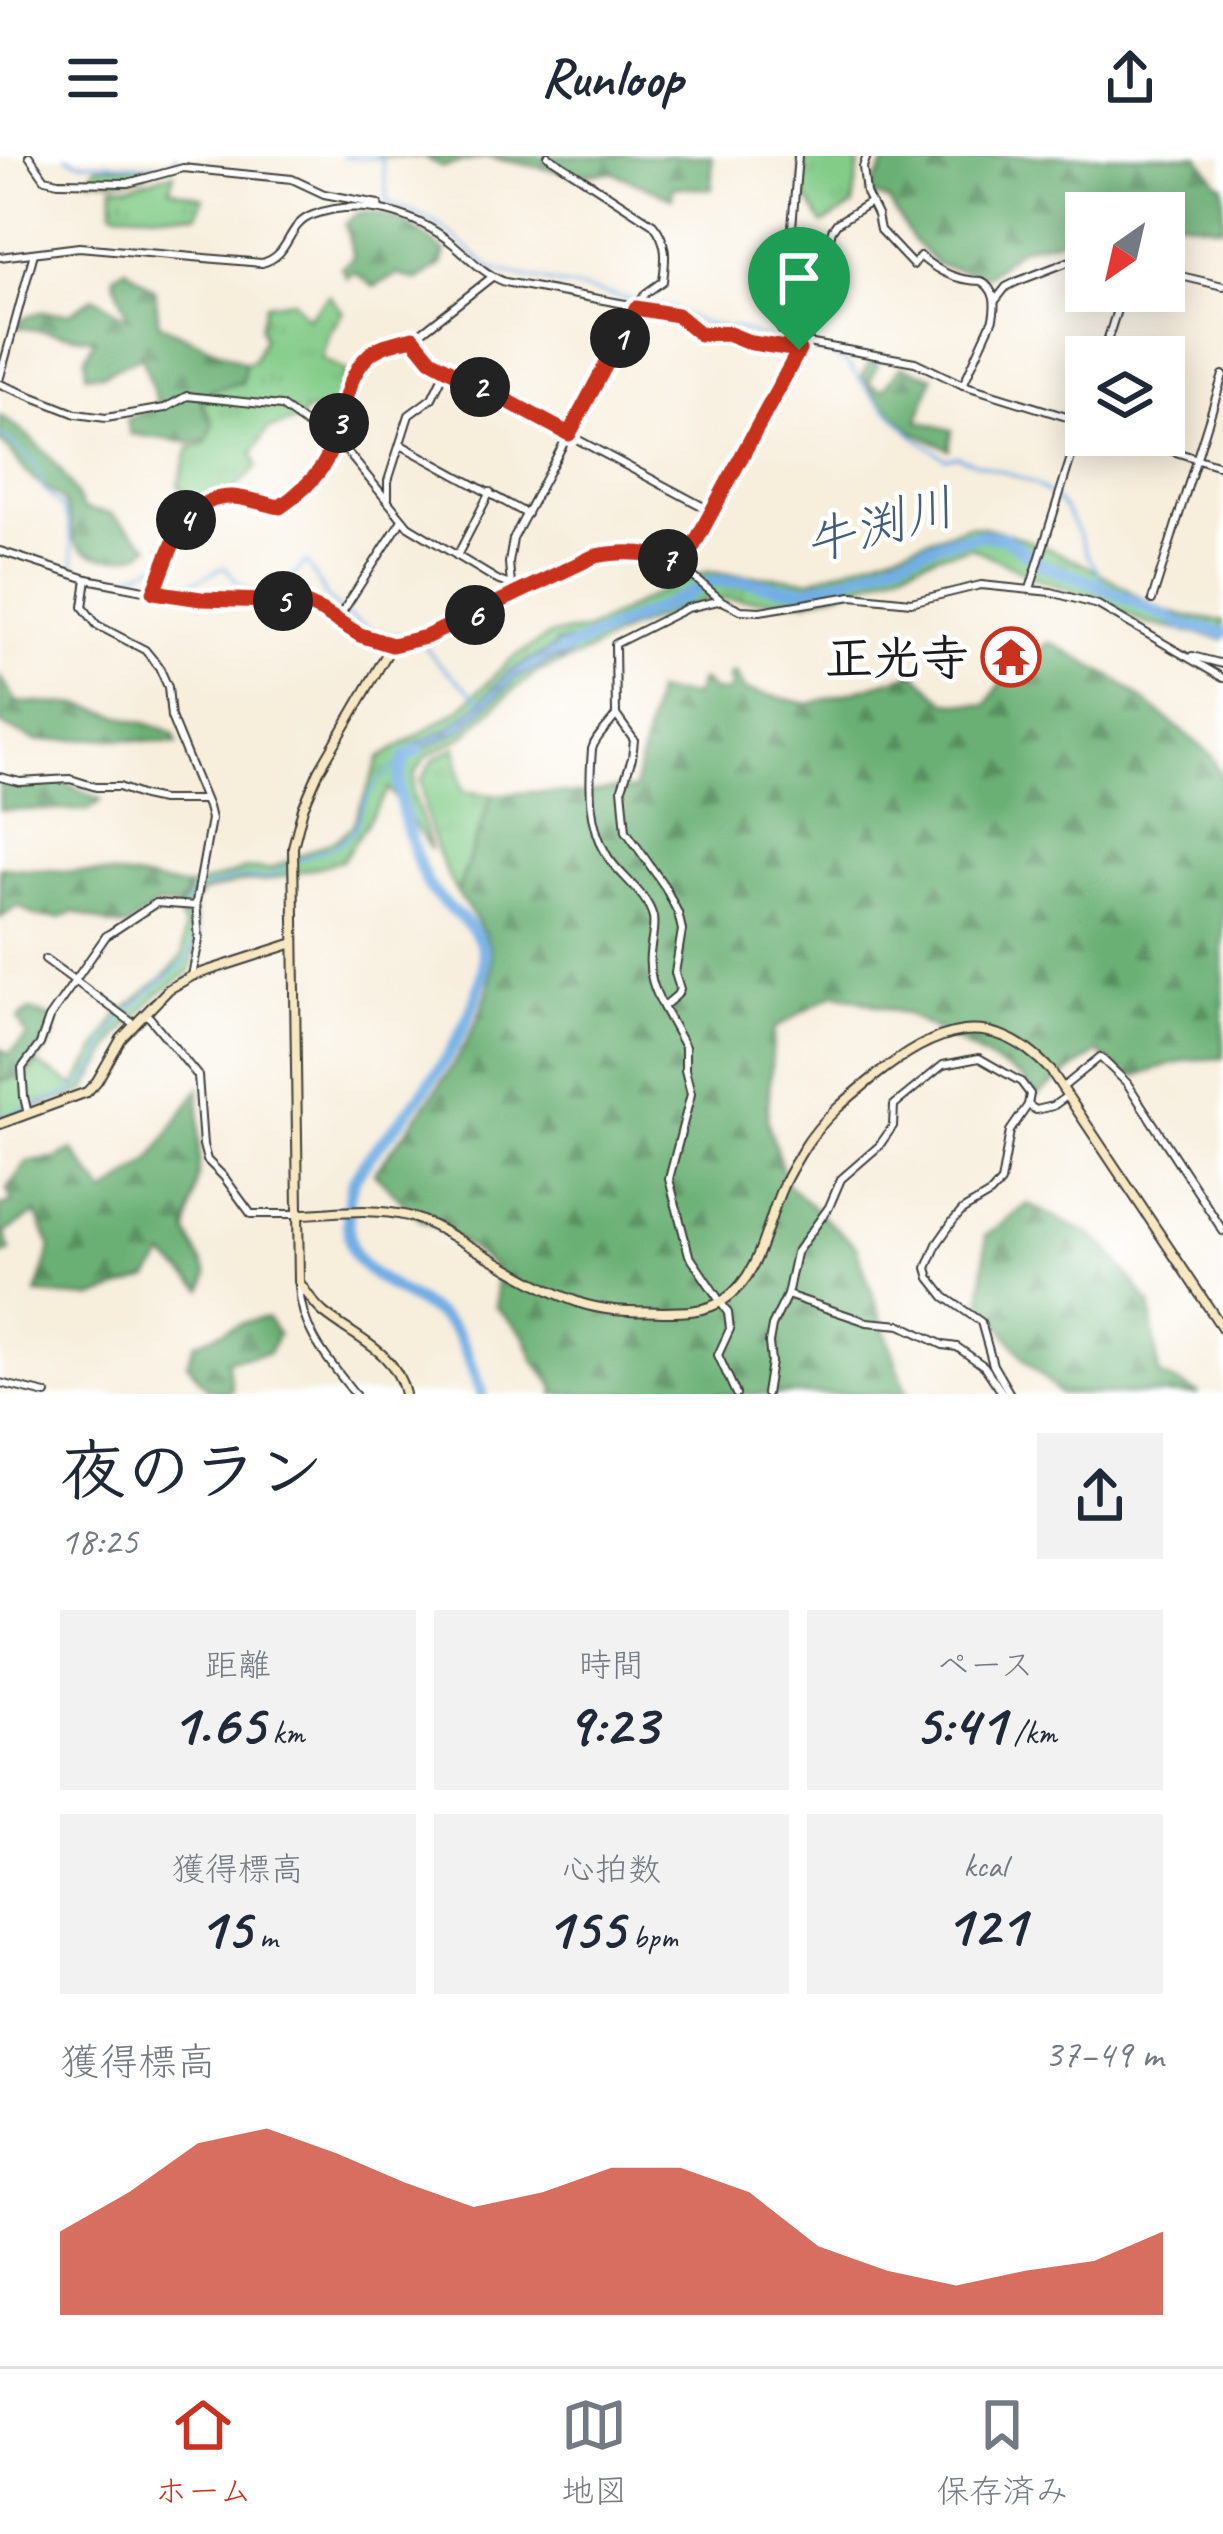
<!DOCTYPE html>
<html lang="ja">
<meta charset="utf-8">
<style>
:root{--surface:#fff;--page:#f2f2f3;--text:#1f2937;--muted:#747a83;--line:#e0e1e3;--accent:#c8321e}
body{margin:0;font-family:Caveat,"Klee One",sans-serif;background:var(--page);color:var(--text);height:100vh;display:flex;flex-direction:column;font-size:45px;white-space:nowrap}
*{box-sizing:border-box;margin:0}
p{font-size:39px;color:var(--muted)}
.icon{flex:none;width:66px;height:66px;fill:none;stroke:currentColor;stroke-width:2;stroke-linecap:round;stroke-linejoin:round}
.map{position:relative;height:1238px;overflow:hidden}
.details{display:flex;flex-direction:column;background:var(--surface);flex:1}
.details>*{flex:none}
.needle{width:78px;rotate:214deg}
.tools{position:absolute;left:1065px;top:36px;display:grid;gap:24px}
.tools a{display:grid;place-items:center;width:120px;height:120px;border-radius:0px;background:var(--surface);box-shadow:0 6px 30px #0003;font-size:60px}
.pin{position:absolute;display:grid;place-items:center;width:102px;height:102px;color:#fff;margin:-123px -51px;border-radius:50% 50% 50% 0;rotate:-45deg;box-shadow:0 0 12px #0007}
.pin .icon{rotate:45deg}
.km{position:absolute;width:60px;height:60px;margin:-30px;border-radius:50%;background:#222;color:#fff;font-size:33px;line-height:60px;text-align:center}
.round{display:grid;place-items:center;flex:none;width:126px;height:126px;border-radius:0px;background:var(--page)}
.headline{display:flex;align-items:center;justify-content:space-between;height:204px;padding:0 60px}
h1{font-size:66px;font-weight:600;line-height:90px}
.stats{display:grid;grid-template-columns:repeat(3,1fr);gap:18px;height:204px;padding:12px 60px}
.stats div{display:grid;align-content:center;border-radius:0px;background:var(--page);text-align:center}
.stats b{font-size:60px;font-weight:600}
.stats small{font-size:33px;font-weight:400}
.stats p{font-size:33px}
.chart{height:336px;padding:24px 60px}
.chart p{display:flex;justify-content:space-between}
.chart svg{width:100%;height:216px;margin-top:12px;fill:var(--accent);opacity:.7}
header{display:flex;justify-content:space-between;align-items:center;height:156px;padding:0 60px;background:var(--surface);font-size:54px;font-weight:600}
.dock{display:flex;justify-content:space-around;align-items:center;height:168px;border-top:3px solid var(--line);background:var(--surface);font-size:33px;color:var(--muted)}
.dock a{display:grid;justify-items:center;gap:6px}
.dock .active{color:var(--accent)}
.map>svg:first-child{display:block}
.grass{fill:url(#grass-tufts);stroke:#507452;stroke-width:3}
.forest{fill:url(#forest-firs);stroke:#436648;stroke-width:3}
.water{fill:url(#water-rules);stroke:#476580;stroke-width:3}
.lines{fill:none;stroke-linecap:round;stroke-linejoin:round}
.stream{stroke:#72aee4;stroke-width:3}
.river{stroke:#72aee4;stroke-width:12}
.street-casing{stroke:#3d3c39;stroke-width:10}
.secondary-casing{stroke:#3d3c39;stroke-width:12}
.street{stroke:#fff;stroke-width:6}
.secondary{stroke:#f7e8c3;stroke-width:8}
.route-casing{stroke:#fff;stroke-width:24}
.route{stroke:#c8321e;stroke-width:15}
.labels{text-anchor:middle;stroke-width:9;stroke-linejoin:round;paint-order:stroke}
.poi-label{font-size:48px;font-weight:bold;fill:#1c1c1c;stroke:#fff;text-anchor:end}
.water-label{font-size:51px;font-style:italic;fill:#435e76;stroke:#fff}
</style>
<header><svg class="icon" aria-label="menu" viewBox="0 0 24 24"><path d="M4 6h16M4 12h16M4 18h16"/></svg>Runloop<svg class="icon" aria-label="share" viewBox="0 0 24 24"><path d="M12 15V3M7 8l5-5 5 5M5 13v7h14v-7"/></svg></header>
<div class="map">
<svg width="1223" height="1238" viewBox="0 0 1223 1238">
<defs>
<pattern id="grass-tufts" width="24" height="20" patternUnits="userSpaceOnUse" patternTransform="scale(3)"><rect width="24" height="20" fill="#83cc88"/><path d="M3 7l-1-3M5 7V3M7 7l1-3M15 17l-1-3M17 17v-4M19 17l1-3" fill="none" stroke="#71af75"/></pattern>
<pattern id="forest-firs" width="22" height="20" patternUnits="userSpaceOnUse" patternTransform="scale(3)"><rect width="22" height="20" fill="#6ab074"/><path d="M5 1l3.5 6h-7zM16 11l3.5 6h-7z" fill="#568e5e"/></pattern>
<pattern id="water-rules" width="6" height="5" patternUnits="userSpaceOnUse" patternTransform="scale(3)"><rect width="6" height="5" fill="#72aee4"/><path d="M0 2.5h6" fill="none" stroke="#5d8db8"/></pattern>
</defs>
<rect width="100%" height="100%" fill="#fff"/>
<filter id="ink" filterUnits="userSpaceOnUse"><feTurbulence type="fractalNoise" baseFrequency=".00833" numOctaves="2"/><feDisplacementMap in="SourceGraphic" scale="24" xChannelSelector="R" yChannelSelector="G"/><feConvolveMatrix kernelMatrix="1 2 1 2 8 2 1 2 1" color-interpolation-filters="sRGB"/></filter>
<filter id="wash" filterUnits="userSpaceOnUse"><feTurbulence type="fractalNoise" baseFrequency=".004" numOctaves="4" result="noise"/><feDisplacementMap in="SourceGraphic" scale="48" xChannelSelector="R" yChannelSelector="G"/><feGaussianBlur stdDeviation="2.7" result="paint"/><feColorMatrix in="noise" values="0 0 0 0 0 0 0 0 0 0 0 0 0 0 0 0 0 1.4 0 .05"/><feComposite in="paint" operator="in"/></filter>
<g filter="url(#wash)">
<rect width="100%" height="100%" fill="#f7eedc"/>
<!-- grass -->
<g class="grass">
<polygon points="802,0 860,0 853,50 823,68 802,34"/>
<path d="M 155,9 C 141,28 111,24 89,23 L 96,11 Z"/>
<polygon points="174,17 170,33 203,42 197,59 115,56 112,54 113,29 129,30"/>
<polygon points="329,139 343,156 329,177 321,202 347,216 339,252 307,255 300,264 267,274 253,297 257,311 230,337 213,340 201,346 178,330 189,292 206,288 213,268 202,247 211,234 242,226 245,207 253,205 264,182 260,171 266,148 293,144 307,162"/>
<path d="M 969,369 C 1008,373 1067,399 1102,418 C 1126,431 1149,451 1176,458 C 1191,462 1208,463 1223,465 L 1223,483 L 1145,467 L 1098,444 L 1040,424 L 971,391 L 937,399 L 855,431 L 807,445 L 707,443 L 629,473 L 576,502 L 540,515 L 512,535 L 463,581 L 427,600 L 415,618 L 413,635 L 431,694 L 389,633 L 342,705 L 263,725 L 240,726 L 202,737 L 193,748 L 197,785 L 190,816 L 158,838 L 118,881 L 85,935 L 0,964 L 0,925 L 25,920 L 37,908 L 75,930 L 118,859 L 168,817 L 183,799 L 184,771 L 177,755 L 187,742 L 188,732 L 247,713 L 270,713 L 339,682 L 353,669 L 380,602 L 460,553 L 511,503 L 552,478 L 584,475 L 669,431 L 706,416 L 811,424 Z"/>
<path d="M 456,591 L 463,635 L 492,639 L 457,737 C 436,702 426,665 421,625 L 434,603 Z"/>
</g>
<!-- forest -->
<g class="forest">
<polygon points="373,0 712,0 712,33 673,31 672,42 612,16 578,19 486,1 442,11 424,1"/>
<polygon points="889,0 1198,0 1219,28 1223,29 1223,71 1164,62 1164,57 1086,57 1086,78 1020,92 986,120 938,109 911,82 889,45 869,37"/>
<path d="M 360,56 C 401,59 413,71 445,96 L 441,109 L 418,124 L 397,119 L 374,131 L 354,116 L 347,122 L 341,111 L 353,102 L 345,67 Z"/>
<polygon points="126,112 155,134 159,168 245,207 242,226 211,234 202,247 213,268 207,285 191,287 130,278 127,263 150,254 157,247 142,200 104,218 86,219 85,201 95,183 18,171 20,164 40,156 70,157 93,141 129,162 114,125 114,119"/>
<polygon points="870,205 878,208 869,227 883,234 901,210 933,221 918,265 952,274 949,293 910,274 878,243 862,221"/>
<path d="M 0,260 C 38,283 65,312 83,353 L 110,358 L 150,390 C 138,405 94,406 79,391 C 67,380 73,359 63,346 C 56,336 41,331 32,322 C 20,312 14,295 0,286 Z"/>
<path d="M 1050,486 L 1119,525 L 1212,599 L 1223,624 L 1223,902 L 1187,904 L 1136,920 L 1127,920 L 1098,896 L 1036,940 L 1022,922 L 906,858 L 835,837 L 774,873 L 767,964 L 787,1028 L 856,1090 L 907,1238 L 554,1238 L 555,1231 L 535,1206 L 524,1179 L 496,1151 L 496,1112 L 446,1074 L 422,1065 L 374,1017 C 414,963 496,870 491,801 C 489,778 470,756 457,737 L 492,639 L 532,636 L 583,638 L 622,632 L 634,635 L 655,536 L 694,540 L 700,525 L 704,525 L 713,535 L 727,536 L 731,533 L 729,519 L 735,516 L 744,534 L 809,548 L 915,517 L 946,546 L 986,549 L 1013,509 Z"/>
<polygon points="0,520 17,546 82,549 162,572 174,578 177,587 101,582 36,585 0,568"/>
<path d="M 0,625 C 20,634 27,628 47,626 C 67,624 84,637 102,644 L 88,654 L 0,654 Z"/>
<polygon points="0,711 109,718 187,731 185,742 178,751 156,749 127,771 111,769 75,756 59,762 36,760 18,750 0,762"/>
<polygon points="30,854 55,864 52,885 25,920 0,925 0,892 9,899 27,880 18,863"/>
<polygon points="199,932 199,1016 187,1076 208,1119 203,1134 164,1100 149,1122 93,1142 36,1138 51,1092 36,1057 5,1077 10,1095 0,1100 0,1050 12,1047 7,1033 27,1006 55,1003 73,994 105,1038 150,1005"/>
<polygon points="1028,1048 1089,1078 1106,1091 1150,1148 1159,1218 1200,1238 1060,1238 1025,1204 982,1144 986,1080"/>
<path d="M 267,1162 L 278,1178 L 269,1197 L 227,1204 L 232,1234 L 223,1237 L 207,1232 L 187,1207 L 195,1187 C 219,1178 243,1163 267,1162 Z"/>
</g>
<!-- water -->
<polygon class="water" points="569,486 578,486 576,494 560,505 557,502 515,523 460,575 405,601 417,588 450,572 475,551 510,515 555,491 555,487"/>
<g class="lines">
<!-- stream -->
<g class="stream">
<polyline points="66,0 78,6 171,10 176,0"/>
<path d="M 342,0 L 382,2 L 388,47 C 406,53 425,60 441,71 C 460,84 475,101 494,114 L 670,152 L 704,168 L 734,172 L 782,188 L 828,198 L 847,207 L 870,237 L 914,280 L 945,302 L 957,300 C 990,314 1037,320 1061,349 C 1073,363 1080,383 1088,400 C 1095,412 1103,419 1104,433"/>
<path d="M 0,279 L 26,299 L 39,315 L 42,331 L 63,354 L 68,367 L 75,412 C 112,425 120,426 155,409 L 186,428 L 197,425 L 224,411 C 229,415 232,420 236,425 C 238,427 250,434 253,436 C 279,450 289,422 306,406 C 315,416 318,429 327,441 C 333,449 341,454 350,461 C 372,477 388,483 416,477 L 436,505 L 480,545"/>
<polyline points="203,733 237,722 266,722 311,699 332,692 353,677 365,646 378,625 405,601"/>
<path d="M 0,962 C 21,952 71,940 85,926 C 103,908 106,877 129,856 C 141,845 151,833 163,824 C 175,814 189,807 193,790 C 196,779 189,765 184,755 L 194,737"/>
</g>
<!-- river -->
<g class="river">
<polyline points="567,493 683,441 709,426 746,425 782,432 809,433 842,424 942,386 980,379 1003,381 1045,410 1091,426 1184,469 1223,477"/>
<path d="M 418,594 L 405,601 C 403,609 399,620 399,628 C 398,648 419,716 431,733 C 455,764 494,773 482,821 C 469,875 435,922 401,964 C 386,982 366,1001 355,1022 C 346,1039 346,1076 353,1095 C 365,1125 430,1145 453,1173 C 465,1186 474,1218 482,1238"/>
</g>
</g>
</g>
<g filter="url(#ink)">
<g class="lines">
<defs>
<g id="street">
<polyline points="29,0 45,23 58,26 128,27 183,12 292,23 324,38 378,48 379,53"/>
<path d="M 798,0 L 790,95 C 771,121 764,161 790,184 L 915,206 L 963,229 L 1086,267"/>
<path d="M 867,0 L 863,11 L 866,37 L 877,59 L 880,74 L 913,109 L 920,100 C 937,115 958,125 981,125 C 996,134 996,148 993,163 L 963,229"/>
<path d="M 0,101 L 79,91 L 262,107 C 292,99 285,69 313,59 C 361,41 415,57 453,88 C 470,102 483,118 505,126 L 669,156 L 688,166 L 700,178 L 727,177 L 752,187 L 799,194"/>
<polyline points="1164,116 1223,130"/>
<polyline points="995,145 1006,131 1016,126 1086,99"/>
<polyline points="413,182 431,204 446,213 713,356"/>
<polyline points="1102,201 1123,135"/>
<polyline points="0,221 34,97"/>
<polyline points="0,228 76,258 106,262 165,252 187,240 281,250 316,275 335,281 408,370 499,425 511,429 518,436"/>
<polyline points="1122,279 1223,311"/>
<polyline points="401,289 527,358"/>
<polyline points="388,342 388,325 409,259 432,242 446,213"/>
<polyline points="0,395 87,423 154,436 201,443 302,447 322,455 360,479 392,489 426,481 576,408 595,400 613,396 649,397 665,401 682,411 722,445 741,454 760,455 852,440 911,446 981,429 1051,436 1098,449 1223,522"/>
<polyline points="457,400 490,336"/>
<polyline points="683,410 804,186 832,74 837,67 869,47"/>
<polyline points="87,423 83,451 97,469 145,494 159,511 168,531 171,561 208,651 211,663 196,746 199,784 192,820"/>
<path d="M 511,429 L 509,407 L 513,383 L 636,151 L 646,137 L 663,125 C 666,103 668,86 653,68 L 548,0"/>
<polyline points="1030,433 1086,253"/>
<path d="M 154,436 C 169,400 183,338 233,341 C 248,342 265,348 280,351 L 284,349 L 324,308 L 350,232 L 364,205 L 384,190 L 417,180 L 492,121"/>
<polyline points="1152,444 1223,219"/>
<polyline points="718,445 687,452 615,488 616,559 634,584 632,602 622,632 626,675 665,731 678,757 682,774 675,817 680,833 677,839 663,851 685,891 685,914 691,938 669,1023 689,1099 728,1157 730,1173 718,1199 736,1238"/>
<polyline points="337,464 402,364"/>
<polyline points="1192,500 1223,508"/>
<path d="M 616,559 C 609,571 596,579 592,593 C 589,629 588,669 608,701 C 621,721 647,737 653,761 C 655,772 651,786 650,798 C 648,818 654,833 663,851"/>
<polyline points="0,621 20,626 70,623 96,631 119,631 143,640 162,644 203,644"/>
<polyline points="45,803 134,868"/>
<polyline points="146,857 198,920 203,989 207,1004 224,1021 251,1058 299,1058"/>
<polyline points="1062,932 1100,901 1127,927 1223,1075"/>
<polyline points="1028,949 1036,954 1053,950 1067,940"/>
<polyline points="28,958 24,941 22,912 40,888 49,862 106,780 156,747 196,750"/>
<path d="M 299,1130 C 301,1175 328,1204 355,1238"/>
<polyline points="787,1139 867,1166 901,1169 943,1189 957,1191 984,1210 1003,1238"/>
<polyline points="0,1227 46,1238"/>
<polyline points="766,1238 771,1206 769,1187 772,1170 787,1139 796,1097 829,1051 841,1023 879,990 893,970 894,949 943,909 979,902 1021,926 1030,938 1028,949 1010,975 1001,1026 990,1038 963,1054 953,1065 937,1088 927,1112 930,1122 945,1141 981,1166 993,1209 1010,1238"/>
</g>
<g id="secondary">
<path d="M 392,489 L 319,615 L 303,652 L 293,691 L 299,1126 C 307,1137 314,1149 324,1157 C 355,1182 396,1195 405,1238"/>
<polyline points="0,968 87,936 97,925 121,883 169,833 192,820 294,787"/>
<path d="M 299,1058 C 335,1057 372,1051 408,1060 C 429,1066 447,1077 466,1088 C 502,1108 540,1133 580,1147 C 607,1156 634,1155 662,1156 C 682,1156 706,1156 724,1144 C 761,1119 765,1070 782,1032 C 788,1018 796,1005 804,992 C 822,963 848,942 874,921 C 935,873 990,849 1051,915 L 1223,1173"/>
</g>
</defs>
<!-- street casing -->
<use href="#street" class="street-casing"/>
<!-- secondary casing -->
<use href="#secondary" class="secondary-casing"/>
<!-- street -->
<use href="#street" class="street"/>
<!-- secondary -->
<use href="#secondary" class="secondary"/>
</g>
</g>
<g class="lines" filter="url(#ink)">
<defs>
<path id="route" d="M 636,152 L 677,159 L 700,178 L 727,177 L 752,187 L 799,194 L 682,411 C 654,395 626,394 595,400 L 426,481 L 392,489 L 360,479 L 322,455 L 302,446 L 201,443 L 154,436 C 169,400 183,338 233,341 C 248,342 265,348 280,351 C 295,341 317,322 326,304 C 343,272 341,225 369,199 C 381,188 398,186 413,182 L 431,204 L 569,278 Z"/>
</defs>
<!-- route casing -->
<use href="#route" class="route-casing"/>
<!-- route -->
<use href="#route" class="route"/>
</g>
<!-- icons -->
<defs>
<symbol id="temple-ring" viewBox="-11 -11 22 22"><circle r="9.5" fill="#fff" stroke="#c8321e" stroke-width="1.5"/><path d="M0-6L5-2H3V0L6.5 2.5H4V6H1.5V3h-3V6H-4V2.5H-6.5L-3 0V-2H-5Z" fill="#c8321e"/></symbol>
</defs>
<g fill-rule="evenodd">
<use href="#temple-ring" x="978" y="468" width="66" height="66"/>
</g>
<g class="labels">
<!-- poi labels -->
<g class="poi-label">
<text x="969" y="518">正光寺</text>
</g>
<!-- water labels -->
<g class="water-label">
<text transform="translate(879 368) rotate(-15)" y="18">牛渕川</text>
</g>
</g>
</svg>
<div class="tools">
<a><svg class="needle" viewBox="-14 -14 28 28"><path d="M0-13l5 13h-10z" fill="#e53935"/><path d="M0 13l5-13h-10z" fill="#747a83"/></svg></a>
<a><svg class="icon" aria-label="layers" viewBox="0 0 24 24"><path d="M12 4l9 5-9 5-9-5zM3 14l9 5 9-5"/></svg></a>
</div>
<div class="pin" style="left:799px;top:194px;background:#1e9e55"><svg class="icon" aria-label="arrive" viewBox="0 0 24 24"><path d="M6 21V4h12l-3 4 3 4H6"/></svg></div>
<b class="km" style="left:620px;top:182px">1</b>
<b class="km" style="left:480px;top:231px">2</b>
<b class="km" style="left:339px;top:267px">3</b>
<b class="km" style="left:186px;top:364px">4</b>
<b class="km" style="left:283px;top:445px">5</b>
<b class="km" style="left:475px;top:459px">6</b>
<b class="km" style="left:668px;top:403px">7</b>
</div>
<section class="details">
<div class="headline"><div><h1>夜のラン</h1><p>18:25</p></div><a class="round"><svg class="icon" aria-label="share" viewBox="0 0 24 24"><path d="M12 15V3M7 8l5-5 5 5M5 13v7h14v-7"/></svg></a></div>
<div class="stats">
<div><p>距離</p><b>1.65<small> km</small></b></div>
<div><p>時間</p><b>9:23</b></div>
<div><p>ペース</p><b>5:41<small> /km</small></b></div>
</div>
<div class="stats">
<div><p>獲得標高</p><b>15<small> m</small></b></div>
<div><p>心拍数</p><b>155<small> bpm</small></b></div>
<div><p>kcal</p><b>121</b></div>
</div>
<div class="chart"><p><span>獲得標高</span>37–49 m</p>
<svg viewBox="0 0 160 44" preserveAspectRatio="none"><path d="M0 44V27L10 19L20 9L30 6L40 11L50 17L60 22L70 19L80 14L90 14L100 19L110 30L120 35L130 38L140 35L150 33L160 27V44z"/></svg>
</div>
</section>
<nav class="dock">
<a class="active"><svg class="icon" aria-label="home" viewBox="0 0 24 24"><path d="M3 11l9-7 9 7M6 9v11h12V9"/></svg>ホーム</a>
<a><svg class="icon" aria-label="map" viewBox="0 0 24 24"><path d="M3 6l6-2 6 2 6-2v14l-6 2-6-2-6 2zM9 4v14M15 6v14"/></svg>地図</a>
<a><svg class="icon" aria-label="saved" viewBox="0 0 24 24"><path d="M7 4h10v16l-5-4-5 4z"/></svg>保存済み</a>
</nav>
